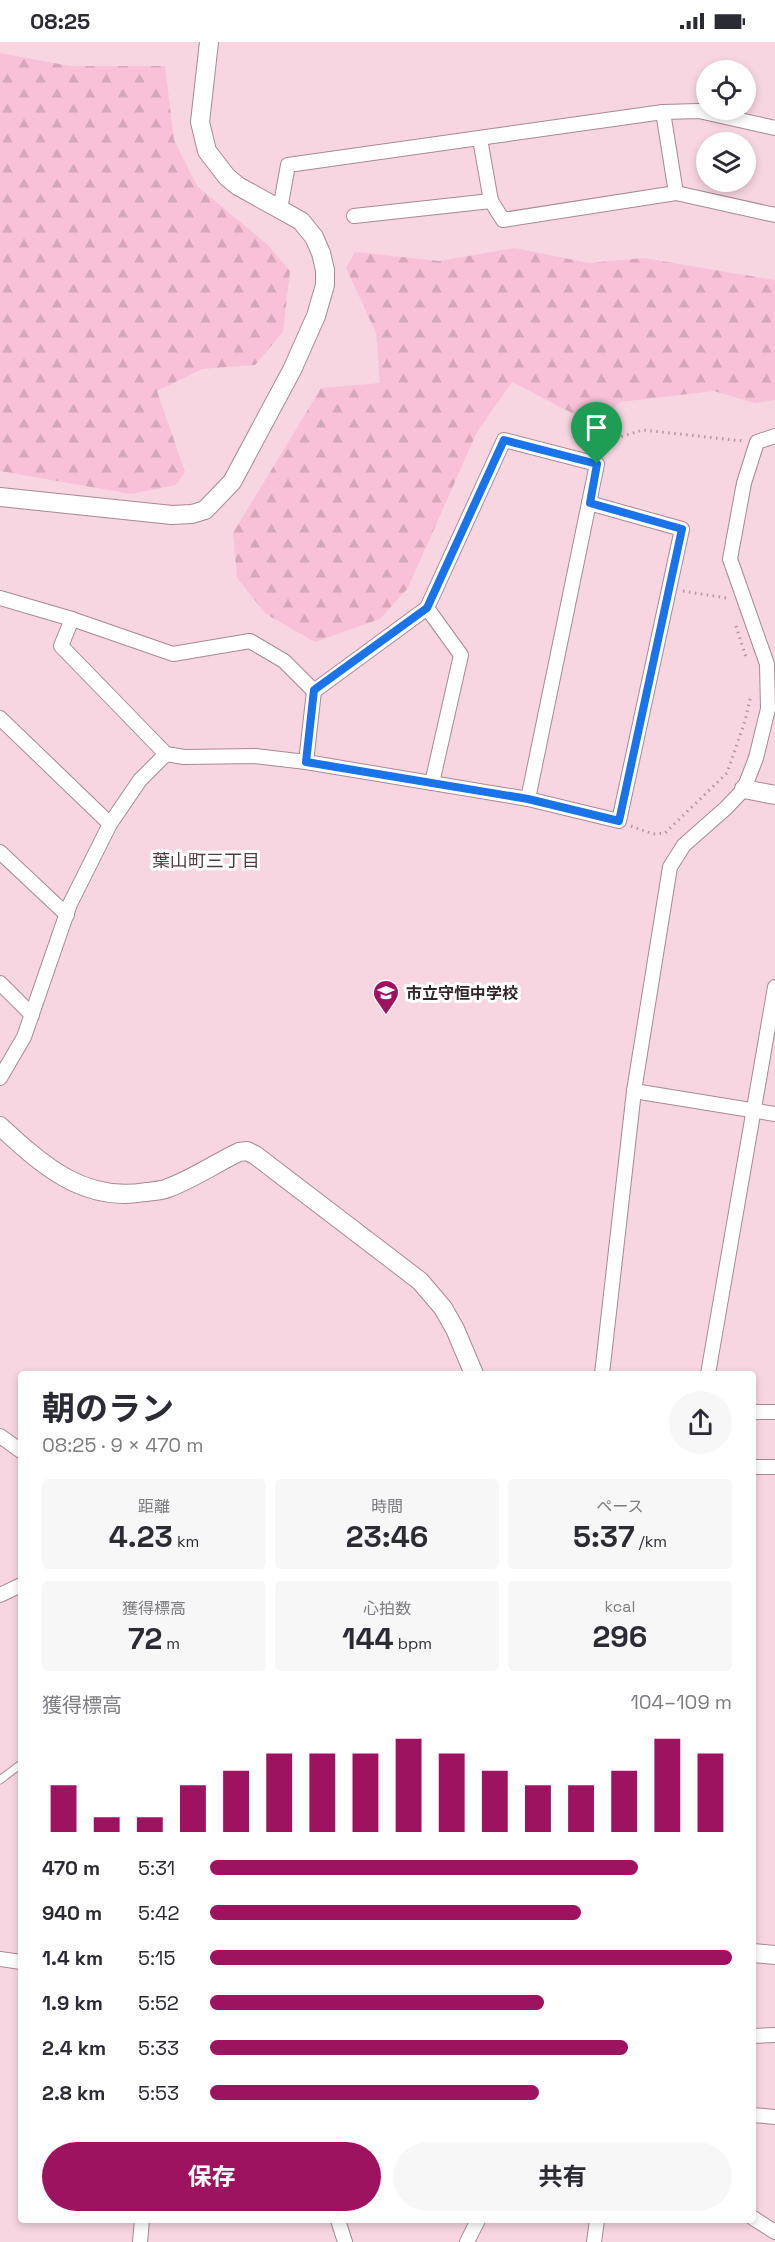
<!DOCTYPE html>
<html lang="ja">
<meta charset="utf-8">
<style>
:root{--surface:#fff;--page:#f7f7f7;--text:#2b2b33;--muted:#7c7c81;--accent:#9e1360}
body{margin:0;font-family:"Space Grotesk","Noto Sans JP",sans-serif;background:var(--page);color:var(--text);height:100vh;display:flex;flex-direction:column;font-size:22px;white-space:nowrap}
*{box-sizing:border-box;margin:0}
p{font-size:20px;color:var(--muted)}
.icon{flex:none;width:33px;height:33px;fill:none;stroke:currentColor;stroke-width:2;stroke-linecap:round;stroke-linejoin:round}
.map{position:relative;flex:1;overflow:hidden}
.details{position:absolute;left:18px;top:1329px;width:738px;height:852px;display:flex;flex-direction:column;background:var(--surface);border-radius:6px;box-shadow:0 3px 9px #0003}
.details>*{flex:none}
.controls{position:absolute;left:696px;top:18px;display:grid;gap:12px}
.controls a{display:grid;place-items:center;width:60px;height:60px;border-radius:50%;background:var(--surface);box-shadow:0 3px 9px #0003;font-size:30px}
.pin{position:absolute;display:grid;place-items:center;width:51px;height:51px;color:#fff;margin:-62px -26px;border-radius:50% 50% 50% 0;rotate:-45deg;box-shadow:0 0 6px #0007}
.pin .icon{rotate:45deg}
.round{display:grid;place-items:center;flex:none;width:63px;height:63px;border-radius:32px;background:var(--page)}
.headline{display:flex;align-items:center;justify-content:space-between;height:102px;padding:0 24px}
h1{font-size:33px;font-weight:700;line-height:45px}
.figures{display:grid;grid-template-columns:repeat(3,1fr);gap:9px;height:102px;padding:6px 24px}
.figures div{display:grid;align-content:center;border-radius:6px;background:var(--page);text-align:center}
.figures b{font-size:30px;font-weight:700}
.figures small{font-size:16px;font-weight:400}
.figures p{font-size:16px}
.chart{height:168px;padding:12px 24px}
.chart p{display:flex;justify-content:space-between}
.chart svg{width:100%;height:108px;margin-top:6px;stroke:var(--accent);stroke-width:6}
.primary-button{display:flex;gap:12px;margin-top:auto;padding:12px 24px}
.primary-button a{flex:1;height:69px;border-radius:36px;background:var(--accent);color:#fff;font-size:24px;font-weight:700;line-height:69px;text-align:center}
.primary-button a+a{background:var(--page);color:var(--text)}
ul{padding:0 24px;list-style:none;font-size:20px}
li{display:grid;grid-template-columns:96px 72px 1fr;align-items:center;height:45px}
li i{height:15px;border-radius:8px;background:var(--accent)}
.status{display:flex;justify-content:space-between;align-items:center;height:42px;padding:0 30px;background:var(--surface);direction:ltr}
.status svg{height:16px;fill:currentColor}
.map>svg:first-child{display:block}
.forest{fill:url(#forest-firs)}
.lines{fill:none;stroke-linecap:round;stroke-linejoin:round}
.service-casing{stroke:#a78994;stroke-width:9}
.minor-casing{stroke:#a78994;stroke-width:16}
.tertiary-casing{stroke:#a78994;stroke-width:20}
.path{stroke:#b197a0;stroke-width:3;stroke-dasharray:1.5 4.5;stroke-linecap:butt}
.service{stroke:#fff;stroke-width:7}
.minor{stroke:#fff;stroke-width:14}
.tertiary{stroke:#fff;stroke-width:18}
.route-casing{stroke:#fff;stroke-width:12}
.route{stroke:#1a73e8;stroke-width:8}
.labels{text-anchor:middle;stroke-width:6;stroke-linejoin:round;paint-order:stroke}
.poi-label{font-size:16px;font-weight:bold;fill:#32262a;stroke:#fff;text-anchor:start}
.neighbourhood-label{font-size:18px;fill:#543a44;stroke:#fff}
</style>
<div class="status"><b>08:25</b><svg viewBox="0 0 49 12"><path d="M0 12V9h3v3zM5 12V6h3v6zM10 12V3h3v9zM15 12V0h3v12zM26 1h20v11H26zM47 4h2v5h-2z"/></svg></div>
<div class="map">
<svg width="775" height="2200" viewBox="0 0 775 2200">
<defs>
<pattern id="forest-firs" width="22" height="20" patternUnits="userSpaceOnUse" patternTransform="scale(1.5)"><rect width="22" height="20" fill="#f9c1d7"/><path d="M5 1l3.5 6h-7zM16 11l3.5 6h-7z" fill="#d6a6b9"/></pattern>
</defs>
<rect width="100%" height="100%" fill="#f7d6e2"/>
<!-- forest -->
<g class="forest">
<polygon points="0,11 70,24 165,24 174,98 197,144 267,202 290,229 283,290 255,323 202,327 157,349 185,430 176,443 131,452 0,429"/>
<polygon points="515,206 589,221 644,216 775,238 775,358 755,361 714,349 620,360 597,384 512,340 477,390 408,546 380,577 315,600 266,572 237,536 233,491 321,346 380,341 376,291 346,226 355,210 439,219"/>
</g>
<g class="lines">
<defs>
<polyline id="service" points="0,1738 21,1722"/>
<g id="minor">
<polyline points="676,151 775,173"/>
<polyline points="491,159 503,178 676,151 663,70"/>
<polyline points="280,167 288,123 663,70 699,69 775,86"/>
<polyline points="354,174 491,159 480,97"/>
<polyline points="0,556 72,577 173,612 250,599 284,619 314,649"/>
<polyline points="427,566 461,613 432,741"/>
<polyline points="72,577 61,604 166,712 184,715 255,714 306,720 528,757 619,779 682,487 589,461"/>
<polyline points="0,676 110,782"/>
<polyline points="306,720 314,649 427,566 504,398 597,422 528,757"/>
<polyline points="0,810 67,873"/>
<polyline points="0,941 32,973"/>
<polyline points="0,1036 24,995 70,862 110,782 140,738 166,712"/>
<polyline points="634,1049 775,1072"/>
<polyline points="602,1332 634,1049 670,825 684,803 726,766 744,747 756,716 768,667 767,622 730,517 744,441 757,400 775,394"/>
<polyline points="708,1332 775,945"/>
<polyline points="753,1370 775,1370"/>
<polyline points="0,1394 21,1409"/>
<polyline points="753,1425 775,1425"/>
<polyline points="0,1553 21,1543"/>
<polyline points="0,1917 21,1920"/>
<polyline points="753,1994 775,1993"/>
<polyline points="753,2073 775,2075"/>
<polyline points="753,2176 775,2190"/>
<polyline points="338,2178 345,2200"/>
<polyline points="140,2200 142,2178"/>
<polyline points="467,2200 478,2178"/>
<polyline points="594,2200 597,2178"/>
</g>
<g id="tertiary">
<polyline points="0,455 172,473 192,472 205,468 232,440 292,328 316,274 325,243 325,228 321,211 314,195 301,179 238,144 227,135 207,109 200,80 209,0"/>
<polyline points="744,747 775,753"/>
<path d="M 0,1084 C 42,1123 84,1161 146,1150 C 153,1149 162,1149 168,1146 C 193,1137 216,1121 239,1110 L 247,1109 L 255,1113 L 420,1239 L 443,1266 L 455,1287 L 474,1332"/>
<polyline points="753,1911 775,1913"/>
</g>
</defs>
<!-- service casing -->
<use href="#service" class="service-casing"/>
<!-- minor casing -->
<use href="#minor" class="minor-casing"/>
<!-- tertiary casing -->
<use href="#tertiary" class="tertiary-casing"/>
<!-- path -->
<g class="path">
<polyline points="605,410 613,397 643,388 743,399"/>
<polyline points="683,549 726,556"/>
<polyline points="736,584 746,615"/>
<polyline points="631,784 653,792 665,791 727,731 745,679 751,653"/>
</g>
<!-- service -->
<use href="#service" class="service"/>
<!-- minor -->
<use href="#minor" class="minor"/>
<!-- tertiary -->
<use href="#tertiary" class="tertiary"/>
</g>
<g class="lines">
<defs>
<polygon id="route" points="504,398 597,422 590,461 682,487 619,779 528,757 306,720 314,648 427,566"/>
</defs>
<!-- route casing -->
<use href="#route" class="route-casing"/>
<!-- route -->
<use href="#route" class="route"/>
</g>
<!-- icons -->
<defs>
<symbol id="school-pin" viewBox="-11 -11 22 30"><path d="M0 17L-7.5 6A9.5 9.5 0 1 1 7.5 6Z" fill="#9e1360" stroke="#fff"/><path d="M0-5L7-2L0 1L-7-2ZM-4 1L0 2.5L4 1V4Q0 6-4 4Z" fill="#fff"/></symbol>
</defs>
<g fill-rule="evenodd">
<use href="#school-pin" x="371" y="936" width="30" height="40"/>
</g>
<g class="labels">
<!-- poi labels -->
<g class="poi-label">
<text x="406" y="957">市立守恒中学校</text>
</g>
<!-- neighbourhood labels -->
<g class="neighbourhood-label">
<text x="206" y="825">葉山町三丁目</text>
</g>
</g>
</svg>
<div class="controls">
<a><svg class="icon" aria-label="locate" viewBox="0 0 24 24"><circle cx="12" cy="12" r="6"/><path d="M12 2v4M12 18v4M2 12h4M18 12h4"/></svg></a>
<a><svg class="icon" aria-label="layers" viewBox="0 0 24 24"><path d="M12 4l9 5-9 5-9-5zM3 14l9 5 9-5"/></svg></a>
</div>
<div class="pin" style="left:597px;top:422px;background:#1e9e55"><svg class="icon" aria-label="arrive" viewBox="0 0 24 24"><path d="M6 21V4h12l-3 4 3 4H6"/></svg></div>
<section class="details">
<div class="headline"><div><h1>朝のラン</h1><p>08:25 · 9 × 470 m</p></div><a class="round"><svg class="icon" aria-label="share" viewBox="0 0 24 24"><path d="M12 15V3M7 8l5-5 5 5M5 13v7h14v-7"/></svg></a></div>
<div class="figures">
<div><p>距離</p><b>4.23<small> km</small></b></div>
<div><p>時間</p><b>23:46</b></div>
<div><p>ペース</p><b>5:37<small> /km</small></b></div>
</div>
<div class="figures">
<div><p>獲得標高</p><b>72<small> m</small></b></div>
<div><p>心拍数</p><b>144<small> bpm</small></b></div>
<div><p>kcal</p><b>296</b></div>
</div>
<div class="chart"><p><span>獲得標高</span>104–109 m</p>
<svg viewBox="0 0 160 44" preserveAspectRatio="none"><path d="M5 44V25M15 44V38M25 44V38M35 44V25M45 44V19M55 44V12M65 44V12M75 44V12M85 44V6M95 44V12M105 44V19M115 44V25M125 44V25M135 44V19M145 44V6M155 44V12"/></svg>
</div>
<ul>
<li><b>470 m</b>5:31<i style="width:82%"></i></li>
<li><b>940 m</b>5:42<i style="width:71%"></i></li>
<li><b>1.4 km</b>5:15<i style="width:100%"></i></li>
<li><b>1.9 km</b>5:52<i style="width:64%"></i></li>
<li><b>2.4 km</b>5:33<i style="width:80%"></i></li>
<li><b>2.8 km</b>5:53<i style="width:63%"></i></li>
</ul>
<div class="primary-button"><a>保存</a><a>共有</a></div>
</section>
</div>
